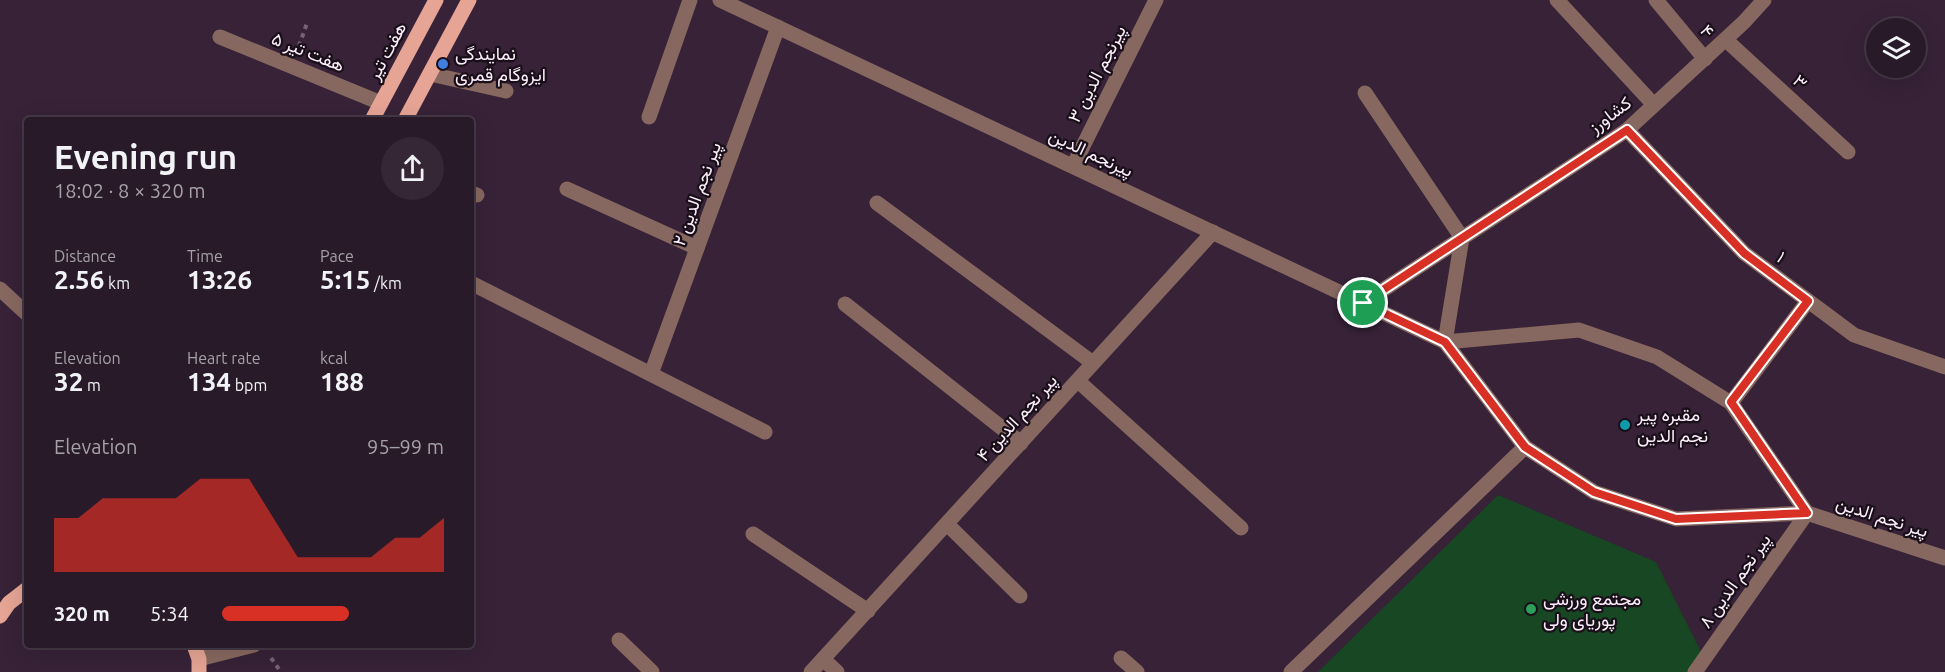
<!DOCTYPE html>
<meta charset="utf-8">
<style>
:root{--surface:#291a29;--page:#352735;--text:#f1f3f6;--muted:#a5a1a8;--line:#453846;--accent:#d93025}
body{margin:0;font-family:Ubuntu,Vazirmatn,sans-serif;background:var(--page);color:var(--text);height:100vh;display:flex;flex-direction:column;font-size:22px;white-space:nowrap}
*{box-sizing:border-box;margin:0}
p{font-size:20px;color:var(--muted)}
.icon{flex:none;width:33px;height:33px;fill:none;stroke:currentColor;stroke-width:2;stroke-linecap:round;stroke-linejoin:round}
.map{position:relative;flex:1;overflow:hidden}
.drawer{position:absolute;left:24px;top:117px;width:450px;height:531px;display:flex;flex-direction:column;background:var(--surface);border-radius:6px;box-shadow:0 6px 24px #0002,0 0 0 2px var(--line)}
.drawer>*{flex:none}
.buttons{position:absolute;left:1866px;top:18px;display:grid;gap:12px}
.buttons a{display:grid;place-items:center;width:60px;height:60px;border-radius:50%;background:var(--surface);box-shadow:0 6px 24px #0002,0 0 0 2px var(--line);font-size:30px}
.pin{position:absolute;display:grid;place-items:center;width:51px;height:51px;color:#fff;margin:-26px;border:3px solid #fff;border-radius:50%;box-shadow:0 2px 6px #0007}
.round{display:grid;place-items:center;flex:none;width:63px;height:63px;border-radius:32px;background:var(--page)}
.head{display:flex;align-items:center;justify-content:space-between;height:102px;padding:0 30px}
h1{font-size:33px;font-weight:700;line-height:45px}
.metrics{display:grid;grid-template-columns:repeat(3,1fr);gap:9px;height:102px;padding:6px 30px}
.metrics div{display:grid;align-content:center}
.metrics b{font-size:26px;font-weight:700}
.metrics small{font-size:16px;font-weight:400}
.metrics p{font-size:16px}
.chart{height:168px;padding:12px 30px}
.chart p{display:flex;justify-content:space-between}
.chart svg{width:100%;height:108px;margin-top:6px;fill:var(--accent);opacity:.7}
ul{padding:0 30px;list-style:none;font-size:20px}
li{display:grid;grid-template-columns:96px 72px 1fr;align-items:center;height:45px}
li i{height:15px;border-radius:8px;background:var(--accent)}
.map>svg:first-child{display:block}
.green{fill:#174723}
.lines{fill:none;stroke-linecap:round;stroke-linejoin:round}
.path{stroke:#766275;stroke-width:4;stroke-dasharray:4.5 4.5;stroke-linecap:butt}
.minor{stroke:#876860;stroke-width:15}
.major{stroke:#e5a494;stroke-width:15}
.route-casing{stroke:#fff;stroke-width:12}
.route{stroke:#d93025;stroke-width:8}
.shop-dot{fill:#3f7fe0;stroke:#190f19;stroke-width:2}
.culture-dot{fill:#0f9aa8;stroke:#190f19;stroke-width:2}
.leisure-dot{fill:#2e9e5b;stroke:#190f19;stroke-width:2}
.labels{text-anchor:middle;stroke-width:4.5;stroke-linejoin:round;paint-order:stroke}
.street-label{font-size:18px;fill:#fdeefc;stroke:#190f19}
.poi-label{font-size:18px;fill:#fdeefc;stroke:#190f19;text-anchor:start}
</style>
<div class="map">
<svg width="1945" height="672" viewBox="0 0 1945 672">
<rect width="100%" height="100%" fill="#372237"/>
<!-- green -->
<polygon class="green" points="1498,495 1656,562 1703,656 1689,672 1318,672"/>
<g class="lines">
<!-- path -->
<g class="path">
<polyline points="299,46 307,23"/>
<polyline points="271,658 281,672"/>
</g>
<!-- minor -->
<g class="minor">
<polyline points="720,0 1445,342 1462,238"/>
<polyline points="1557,0 1654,105"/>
<polyline points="1656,0 1705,59"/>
<polyline points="220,37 381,103"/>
<polyline points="1726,40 1848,152"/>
<polyline points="430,74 506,91"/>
<polyline points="1365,93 1462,238"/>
<polyline points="649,117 690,0"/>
<polyline points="1627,130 1744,253 1854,335 1945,367"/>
<polyline points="1073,166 1156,0"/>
<polyline points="567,189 697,248"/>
<polyline points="471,193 477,195"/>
<polyline points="877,203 1093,363"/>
<polyline points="471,283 765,432"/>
<polyline points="0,289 27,314"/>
<polyline points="1363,303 1627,130 1744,22 1764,0"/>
<polyline points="845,304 1021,443"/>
<polyline points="651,374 778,27"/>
<polyline points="1078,381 1241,528"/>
<polyline points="1731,403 1808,301"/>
<polyline points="1807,513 1731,403 1657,357 1579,330 1445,342 1525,447 1594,492 1676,519 1807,513 1945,558"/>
<polyline points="947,524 1020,596"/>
<polyline points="753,534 868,611"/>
<polyline points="619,640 652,672"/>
<polyline points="1121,658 1137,672"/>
<polyline points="199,659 254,645"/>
<polyline points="823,659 837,672"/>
<polyline points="811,672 1213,232"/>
<polyline points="1291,672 1525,447"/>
<polyline points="1695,672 1807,513"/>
</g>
<!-- major -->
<g class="major">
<polyline points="372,120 436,0"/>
<polyline points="405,120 469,0"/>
<polyline points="0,616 9,603 27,589"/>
<polyline points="194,645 199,659 199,672"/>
</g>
</g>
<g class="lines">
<defs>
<polygon id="route" points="1627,130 1744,253 1808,301 1731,402 1807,513 1676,519 1594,492 1525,447 1445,342 1363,303"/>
</defs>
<!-- route casing -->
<use href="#route" class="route-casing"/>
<!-- route -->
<use href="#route" class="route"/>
</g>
<!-- markers -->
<circle class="shop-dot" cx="443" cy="64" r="6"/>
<circle class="culture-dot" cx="1625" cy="425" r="6"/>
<circle class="leisure-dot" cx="1531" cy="609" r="6"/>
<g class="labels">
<!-- street labels -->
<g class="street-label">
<text transform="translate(1707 31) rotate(50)" y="6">۴</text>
<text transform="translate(387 51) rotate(-62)" y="6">هفت تیر</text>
<text transform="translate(308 52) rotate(22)" y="6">هفت تیر ۵</text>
<text transform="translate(1097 74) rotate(-63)" y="6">پیرنجم الدین ۳</text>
<text transform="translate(1800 82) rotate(43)" y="6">۳</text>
<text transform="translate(1610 115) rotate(-37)" y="6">کشاورز</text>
<text transform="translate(1091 153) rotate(25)" y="6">پیرنجم الدین</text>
<text transform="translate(697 194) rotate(-70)" y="6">پیر نجم الدین ۲</text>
<text transform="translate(1781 257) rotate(37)" y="6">۱</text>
<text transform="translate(1017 418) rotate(-48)" y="6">پیر نجم الدین ۴</text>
<text transform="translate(1882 517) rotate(18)" y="6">پیر نجم الدین</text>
<text transform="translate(1735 581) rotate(-55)" y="6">پیر نجم الدین ۸</text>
</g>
<!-- poi labels -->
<g class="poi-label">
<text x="455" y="60">نمایندگی<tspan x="455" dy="21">ایزوگام قمری</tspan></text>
<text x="1637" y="421">مقبره پیر<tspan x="1637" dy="21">نجم الدین</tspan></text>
<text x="1543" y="605">مجتمع ورزشی<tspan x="1543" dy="21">پوریای ولی</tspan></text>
</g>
</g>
</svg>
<div class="buttons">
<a><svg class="icon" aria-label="layers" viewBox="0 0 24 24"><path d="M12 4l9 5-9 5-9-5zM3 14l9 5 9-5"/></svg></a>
</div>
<div class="pin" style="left:1363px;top:303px;background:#1e9e55"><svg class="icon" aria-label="arrive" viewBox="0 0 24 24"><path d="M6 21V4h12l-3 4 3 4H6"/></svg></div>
<section class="drawer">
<div class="head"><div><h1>Evening run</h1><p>18:02 · 8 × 320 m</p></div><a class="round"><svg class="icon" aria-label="share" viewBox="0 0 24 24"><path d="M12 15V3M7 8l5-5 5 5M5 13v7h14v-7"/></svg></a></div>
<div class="metrics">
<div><p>Distance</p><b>2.56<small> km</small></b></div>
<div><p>Time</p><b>13:26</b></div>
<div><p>Pace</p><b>5:15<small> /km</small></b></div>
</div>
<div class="metrics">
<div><p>Elevation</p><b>32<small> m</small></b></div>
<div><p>Heart rate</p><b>134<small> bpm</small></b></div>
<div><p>kcal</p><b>188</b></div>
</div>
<div class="chart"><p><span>Elevation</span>95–99 m</p>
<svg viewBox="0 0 160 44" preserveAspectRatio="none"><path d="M0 44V22L10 22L20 14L30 14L40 14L50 14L60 6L70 6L80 6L90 22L100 38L110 38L120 38L130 38L140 30L150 30L160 22V44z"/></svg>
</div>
<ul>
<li><b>320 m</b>5:34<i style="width:57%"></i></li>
</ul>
</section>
</div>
